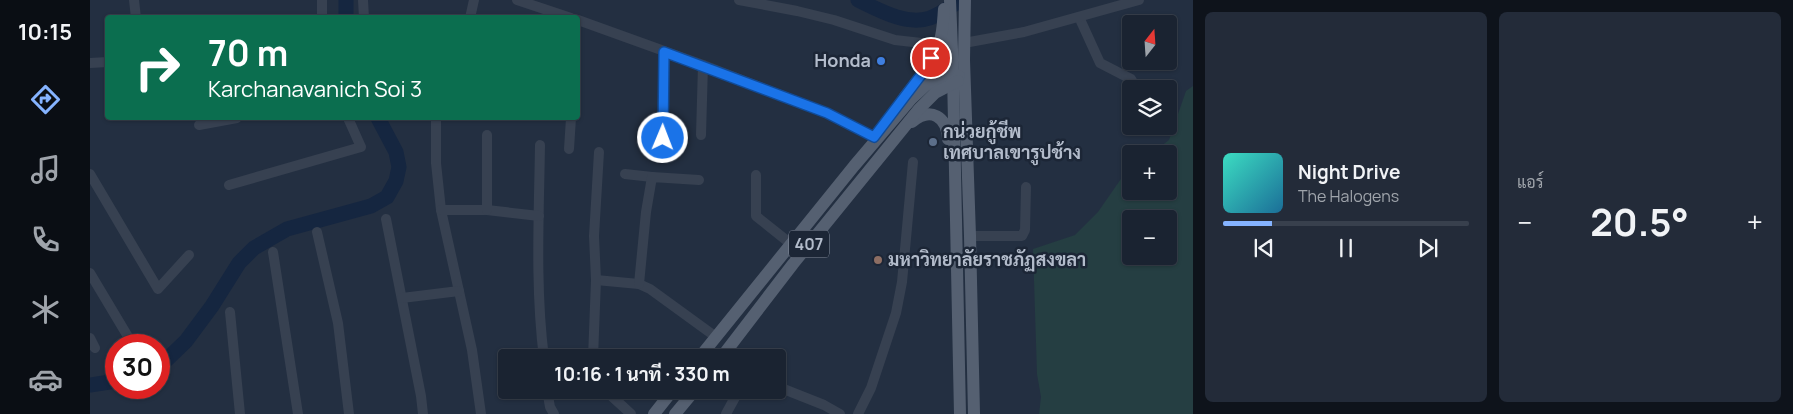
<!DOCTYPE html>
<html lang="th">
<meta charset="utf-8">
<style>
:root{--surface:#1a2331;--page:#232b39;--text:#f1f3f6;--muted:#9fa4ab;--line:#38404d;--accent:#85b3ff}
body{margin:0;font-family:Manrope,Sarabun,sans-serif;background:var(--page);color:var(--text);height:100vh;display:flex;flex-direction:column;font-size:19px;white-space:nowrap}
*{box-sizing:border-box;margin:0}
p{font-size:16px;color:var(--muted)}
.icon{flex:none;width:28px;height:28px;fill:none;stroke:currentColor;stroke-width:2;stroke-linecap:round;stroke-linejoin:round}
.map{position:relative;flex:1;overflow:hidden}
.drawer{display:flex;flex-direction:column;gap:12px;padding:12px;background:#0e131b;width:600px}
.drawer>*{flex:none}
.guide{position:absolute;left:15px;top:15px;width:475px;height:105px;border-radius:5px;box-shadow:0 1px 4px #0004,0 0 0 1px var(--line);background:#0b6e4f;color:#fff;overflow:hidden}
.needle{width:32px;rotate:17deg}
.tools{position:absolute;left:1032px;top:15px;display:grid;gap:10px}
.tools a{display:grid;place-items:center;width:55px;height:55px;border-radius:5px;background:var(--surface);box-shadow:0 1px 4px #0004,0 0 0 1px var(--line);font-size:25px}
.speed{position:absolute;left:15px;top:334px;display:flex;gap:10px;font-size:25px;font-weight:700;text-align:center}
.speed>*{display:grid;place-content:center;width:65px;height:65px;border-radius:50%;background:var(--surface);box-shadow:0 1px 4px #0004,0 0 0 1px var(--line);line-height:1}
.speed .limit{border:8px solid #d22;background:#fff;color:#111}
.pin{position:absolute;display:grid;place-items:center;width:42px;height:42px;color:#fff;margin:-21px;border:2px solid #fff;border-radius:50%;box-shadow:0 1px 5px #0007}
.me{position:absolute;width:55px;margin:-28px;rotate:1deg;stroke-linejoin:round;filter:drop-shadow(0 0 4px #0008)}
.turn{display:flex;align-items:center;gap:18px;height:105px;padding:0 20px;font-size:22px}
.turn .icon{width:65px;height:65px;stroke-width:2.5}
.turn b{display:block;font-size:35px;line-height:42px}
.big{font-size:38px;font-weight:700;line-height:1.1}
.drawer .tile{flex:1;display:flex;flex-direction:column;justify-content:center;gap:8px;min-width:0;padding:0 18px;border-radius:8px;background:var(--page)}
.song{display:flex;align-items:center;gap:15px}
.cover{width:60px;height:60px;border-radius:8px;background:linear-gradient(135deg,hsl(170 70% 55%),hsl(200 70% 35%))}
.played{height:5px;border-radius:2px;background:linear-gradient(90deg,var(--accent) 20%,var(--line) 20%)}
.keys{display:flex;justify-content:space-around;direction:ltr}
.heat{display:flex;justify-content:space-between;align-items:center;font-size:28px;direction:ltr}
.drawer .tiles{flex:1;display:grid;gap:12px;grid-template-columns:repeat(2,1fr)}
.trip{position:absolute;left:408px;top:349px;width:288px;height:50px;border-radius:5px;background:var(--surface);box-shadow:0 1px 4px #0004,0 0 0 1px var(--line);font-weight:700;line-height:50px;text-align:center}
main{display:flex;flex:1;min-height:0}
.dock{display:flex;flex-direction:column;width:90px;justify-content:space-around;align-items:center;background:#0a0e14;color:var(--muted)}
.dock .icon{width:35px;height:35px}
.dock .selected{color:var(--accent)}
.dock b{font-size:22px;color:var(--text)}
.map>svg:first-child{display:block}
.green{fill:#253e42;fill-rule:evenodd}
.lines{fill:none;stroke-linecap:round;stroke-linejoin:round}
.river{stroke:#152640;stroke-width:15}
.minor{stroke:#374151;stroke-width:10}
.major{stroke:#556071;stroke-width:12}
.route-casing{stroke:#114b97;stroke-width:12}
.route{stroke:#1a73e8;stroke-width:9}
.shop-dot{fill:#3f7fe0;stroke:#1c2636;stroke-width:2}
.service-dot{fill:#5c6f8a;stroke:#1c2636;stroke-width:2}
.education-dot{fill:#8d6e63;stroke:#1c2636;stroke-width:2}
.labels{text-anchor:middle;stroke-width:5;stroke-linejoin:round;paint-order:stroke}
.shield{fill:#1c2636;stroke:#868f9e;stroke-width:1}
.shield-label{font-size:16px;font-weight:bold;fill:#b3bccb}
.poi-label{font-size:18px;font-weight:bold;fill:#b3bccb;stroke:#1c2636;text-anchor:start}
</style>
<main>
<nav class="dock">
<b>10:15</b>
<svg class="icon selected" aria-label="directions" viewBox="0 0 24 24"><path d="M12 3l9 9-9 9-9-9zM9 14v-3h6M13 9l2 2-2 2"/></svg>
<svg class="icon" aria-label="music" viewBox="0 0 24 24"><path d="M9 18V5l10-2v13"/><circle cx="6" cy="18" r="3"/><circle cx="16" cy="16" r="3"/></svg>
<svg class="icon" aria-label="phone" viewBox="0 0 24 24"><path d="M5 4h4l2 5-3 2q2 4 5 5l2-3 5 2v4C11 20 4 13 5 4z"/></svg>
<svg class="icon" aria-label="climate" viewBox="0 0 24 24"><path d="M12 3v18M4 7l16 10M4 17L20 7"/></svg>
<svg class="icon" aria-label="car" viewBox="0 0 24 24"><path d="M5 17H2v-5l4-1 3-4h7l3 4 3 1v5h-3M9 17h6M6 11h13"/><circle cx="7" cy="17" r="2"/><circle cx="17" cy="17" r="2"/></svg>
</nav>
<div class="map">
<svg width="1103" height="414" viewBox="0 0 1103 414">
<rect width="100%" height="100%" fill="#232f41"/>
<!-- green -->
<path class="green" d="M1103,86V414H949L951,397L947,374L943,249L985,235L1008,212L1033,176L1041,169V191H1079V154H1061L1079,140L1096,91ZM1041,219H1079V256H1041Z"/>
<g class="lines">
<!-- river -->
<g class="river">
<path d="M768,0C789,10 816,26 840,18C851,14 861,6 871,0"/>
<path d="M256,18V0"/>
<path d="M69,367L96,341L122,306L149,263L164,248L197,229L281,206L297,197L306,181L309,167L306,152L288,118"/>
<path d="M0,385L26,381"/>
</g>
<!-- minor -->
<g class="minor">
<path d="M44,0L46,18"/>
<path d="M232,0V18"/>
<path d="M273,0L274,18"/>
<path d="M427,0L481,18"/>
<path d="M649,0L707,11L744,20L805,40L849,45"/>
<path d="M989,17L1010,63L1041,79L1047,89"/>
<path d="M380,18L384,0"/>
<path d="M488,20L613,65L737,113L784,137"/>
<path d="M874,43L934,32L1049,0"/>
<path d="M0,63L18,62"/>
<path d="M1041,116V113"/>
<path d="M346,118V163L351,210L382,350L391,414"/>
<path d="M109,125L147,118"/>
<path d="M611,135L613,65"/>
<path d="M573,138L574,52"/>
<path d="M450,145C449,215 445,287 454,358"/>
<path d="M479,149L481,118"/>
<path d="M0,174L68,289L99,255"/>
<path d="M535,174L562,177"/>
<path d="M666,175V216L701,244"/>
<path d="M139,185L271,147L258,118"/>
<path d="M351,210H397L449,216"/>
<path d="M397,210V135"/>
<path d="M296,219L331,396L333,414"/>
<path d="M227,232L248,323L259,414"/>
<path d="M880,236H932L935,230L936,187"/>
<path d="M183,252L208,414"/>
<path d="M0,273L43,345"/>
<path d="M506,280L549,284L560,289L626,337"/>
<path d="M549,284L556,212L562,177L609,180"/>
<path d="M312,298L369,291"/>
<path d="M140,312L150,414"/>
<path d="M0,338L5,348"/>
<path d="M503,358L506,280L504,236L509,152"/>
<path d="M686,386L734,405L750,414"/>
<path d="M457,390L460,407L464,414"/>
<path d="M515,390L541,414"/>
<path d="M636,414L649,390"/>
<path d="M768,414L781,388L806,313L812,282L823,162"/>
</g>
<!-- major -->
<g class="major">
<path d="M860,0L863,74L870,414"/>
<path d="M875,0L874,60L880,236L884,414"/>
<path d="M814,98C827,81 842,64 849,44C853,33 853,21 854,9"/>
<path d="M822,122C841,106 857,117 858,139"/>
<path d="M609,358L764,166L821,99L835,86L846,80L863,74L869,76"/>
<path d="M631,358L703,264L829,109L845,93L868,81"/>
<path d="M564,414L583,390"/>
<path d="M585,414L605,390"/>
</g>
</g>
<g class="lines">
<!-- route casing -->
<g class="route-casing">
<path id="route" d="M573,138L574,52L737,113L784,137L834,71L841,58"/>
</g>
<!-- route -->
<use href="#route" class="route"/>
</g>
<!-- markers -->
<circle class="shop-dot" cx="791" cy="61" r="5"/>
<circle class="service-dot" cx="843" cy="142" r="5"/>
<circle class="education-dot" cx="788" cy="260" r="5"/>
<g class="labels">
<!-- shield labels -->
<rect class="shield" x="699" y="230.5" width="40" height="27" rx="4"/>
<g class="shield-label">
<text x="719" y="250">407</text>
</g>
<!-- poi labels -->
<g class="poi-label">
<text x="781" y="67" text-anchor="end">Honda</text>
<text x="853" y="138">กน่วยกู้ชีพ<tspan x="853" dy="21">เทศบาลเขารูปช้าง</tspan></text>
<text x="798" y="266">มหาวิทยาลัยราชภัฏสงขลา</text>
</g>
</g>
</svg>
<div class="tools">
<a><svg class="needle" viewBox="-14 -14 28 28"><path d="M0-13l5 13h-10z" fill="#e53935"/><path d="M0 13l5-13h-10z" fill="#9fa4ab"/></svg></a>
<a><svg class="icon" aria-label="layers" viewBox="0 0 24 24"><path d="M12 4l9 5-9 5-9-5zM3 14l9 5 9-5"/></svg></a>
<a>+</a>
<a>−</a>
</div>
<div class="speed"><div class="limit">30</div></div>
<div class="pin" style="left:841px;top:58px;background:#d93025"><svg class="icon" aria-label="arrive" viewBox="0 0 24 24"><path d="M6 21V4h12l-3 4 3 4H6"/></svg></div>
<svg class="me" style="left:573px;top:138px" viewBox="-20 -20 40 40"><circle r="17" fill="#1a73e8" stroke="#fff" stroke-width="3"/><path d="M0-11L8 9 0 5-8 9z" fill="#fff"/></svg>
<div class="trip">10:16 · 1 นาที · 330 m</div>
<div class="guide">
<div class="turn"><svg class="icon" aria-label="right" viewBox="0 0 24 24"><path d="M7 20v-9h11M14 6l5 5-5 5"/></svg><div><b>70 m</b>Karchanavanich Soi 3</div></div>
</div>
</div>
<section class="drawer">
<div class="tiles">
<div class="tile">
<div class="song"><i class="cover"></i><div><b>Night Drive</b><p>The Halogens</p></div></div>
<div class="played"></div>
<div class="keys"><svg class="icon" aria-label="previous" viewBox="0 0 24 24"><path d="M18 5L8 12l10 7zM5 5v14"/></svg><svg class="icon" aria-label="pause" viewBox="0 0 24 24"><path d="M8 5v14M16 5v14"/></svg><svg class="icon" aria-label="next" viewBox="0 0 24 24"><path d="M6 5l10 7-10 7zM19 5v14"/></svg></div>
</div>
<div class="tile"><p>แอร์</p>
<div class="heat"><a>−</a><b class="big">20.5°</b><a>+</a></div>
</div>
</div>
</section>
</main>
